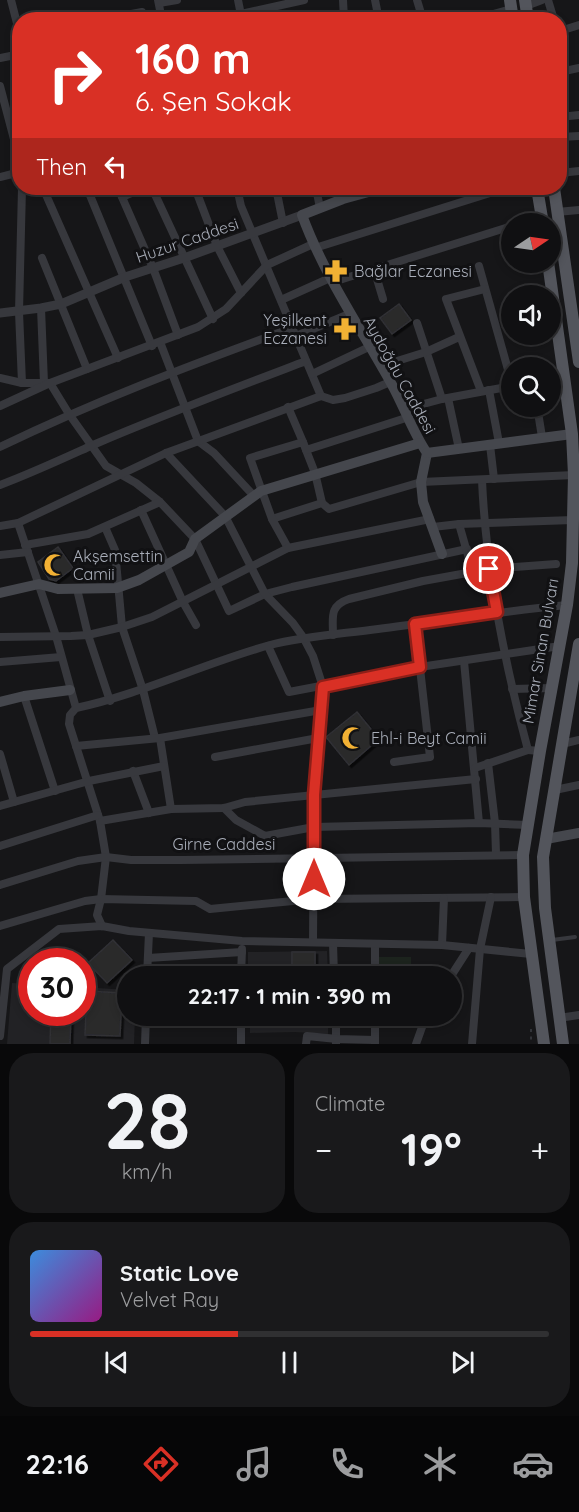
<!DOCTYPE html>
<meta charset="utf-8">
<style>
:root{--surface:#101012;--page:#19191b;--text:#f1f3f6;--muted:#9c9d9f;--line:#303032;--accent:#d93025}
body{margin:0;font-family:Quicksand,sans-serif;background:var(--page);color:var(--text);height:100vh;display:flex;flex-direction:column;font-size:22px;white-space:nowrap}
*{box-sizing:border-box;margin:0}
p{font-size:20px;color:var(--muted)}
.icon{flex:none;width:33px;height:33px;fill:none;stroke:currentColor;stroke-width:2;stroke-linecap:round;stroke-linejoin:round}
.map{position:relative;height:1044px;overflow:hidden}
.drawer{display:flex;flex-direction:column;gap:9px;padding:9px;background:#09090a;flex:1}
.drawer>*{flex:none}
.guide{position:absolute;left:12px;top:12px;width:555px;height:183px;border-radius:24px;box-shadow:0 3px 9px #0003,0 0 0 2px var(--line);background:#d93025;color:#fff;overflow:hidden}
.needle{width:39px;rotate:77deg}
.fabs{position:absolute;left:501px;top:213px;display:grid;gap:12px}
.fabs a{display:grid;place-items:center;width:60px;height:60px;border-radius:50%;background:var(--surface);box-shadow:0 3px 9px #0003,0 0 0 2px var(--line);font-size:30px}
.speed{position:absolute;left:18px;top:948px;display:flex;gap:12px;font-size:30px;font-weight:700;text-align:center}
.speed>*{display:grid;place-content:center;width:78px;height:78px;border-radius:50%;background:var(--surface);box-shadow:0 3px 9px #0003,0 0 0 2px var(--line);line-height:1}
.speed .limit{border:9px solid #d22;background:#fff;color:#111}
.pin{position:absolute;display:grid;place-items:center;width:51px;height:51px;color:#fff;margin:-26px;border:3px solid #fff;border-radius:50%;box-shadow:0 2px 6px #0007}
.me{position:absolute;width:66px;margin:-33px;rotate:0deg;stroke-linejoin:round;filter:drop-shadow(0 0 4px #0008)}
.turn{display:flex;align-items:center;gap:21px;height:126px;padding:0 24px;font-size:27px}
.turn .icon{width:78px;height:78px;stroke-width:2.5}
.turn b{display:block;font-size:42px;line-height:51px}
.then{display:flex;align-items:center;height:57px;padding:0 24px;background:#0003;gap:12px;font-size:22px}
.big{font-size:45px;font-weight:700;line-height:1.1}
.drawer .widget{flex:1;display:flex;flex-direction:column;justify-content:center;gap:9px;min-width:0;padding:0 21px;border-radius:24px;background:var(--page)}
.drawer .dial{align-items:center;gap:0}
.dial b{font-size:78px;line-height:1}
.song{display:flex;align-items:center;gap:18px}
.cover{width:72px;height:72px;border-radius:9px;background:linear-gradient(135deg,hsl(210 70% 55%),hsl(310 70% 35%))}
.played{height:6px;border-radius:3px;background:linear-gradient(90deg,var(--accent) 40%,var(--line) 40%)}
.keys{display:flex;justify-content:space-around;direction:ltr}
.heat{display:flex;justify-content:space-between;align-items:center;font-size:33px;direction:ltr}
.drawer .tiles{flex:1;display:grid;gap:9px;grid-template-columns:1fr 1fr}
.widget:last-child{grid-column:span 2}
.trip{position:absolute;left:117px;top:966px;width:345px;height:60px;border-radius:30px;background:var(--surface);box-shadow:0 3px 9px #0003,0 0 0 2px var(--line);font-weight:700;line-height:60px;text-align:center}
.menu{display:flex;height:96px;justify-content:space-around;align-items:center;background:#060607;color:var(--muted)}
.menu .icon{width:42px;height:42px}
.menu .current{color:var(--accent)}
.menu b{font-size:27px;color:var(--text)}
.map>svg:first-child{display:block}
.built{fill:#222225}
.green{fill:#1c231d}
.building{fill:#29292c;stroke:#303034;stroke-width:1.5;filter:url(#shadow)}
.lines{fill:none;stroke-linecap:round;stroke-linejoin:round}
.path{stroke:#3d3f44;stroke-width:1.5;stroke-dasharray:3 4.5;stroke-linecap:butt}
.service{stroke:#37383d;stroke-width:4}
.minor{stroke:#37383d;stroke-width:8}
.tertiary{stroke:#37383d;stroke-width:9}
.secondary{stroke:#45474d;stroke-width:10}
.primary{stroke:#53555c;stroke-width:12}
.route-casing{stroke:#8d1f18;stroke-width:15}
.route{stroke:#d93025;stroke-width:10}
.labels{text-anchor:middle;stroke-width:6;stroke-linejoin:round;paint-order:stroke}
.street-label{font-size:16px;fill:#a8adb8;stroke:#111113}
.poi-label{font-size:16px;fill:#a8adb8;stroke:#111113;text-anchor:start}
</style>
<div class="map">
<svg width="579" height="1044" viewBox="0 0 579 1044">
<defs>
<filter id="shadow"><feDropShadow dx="2.5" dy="2.5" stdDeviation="0" flood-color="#0009"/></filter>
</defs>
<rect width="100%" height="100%" fill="#161618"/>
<!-- built -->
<g class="built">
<path d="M327,951L328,976H248V952Z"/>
<path d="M12,983L31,984L32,1012H82L83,987L127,990L128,1016H135L134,1044H7Z"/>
<path d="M250,1016H328V1034L295,1032L250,1033Z"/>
</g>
<!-- green -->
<rect class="green" x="378" y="957" width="33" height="19"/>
<!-- building -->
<g class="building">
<path d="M399,304L411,320L392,334L380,318Z"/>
<path d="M58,547L73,568L56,581L49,579L38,562Z"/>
<path d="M357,712L379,739L349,765L326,737Z"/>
<path d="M113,940L132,960L107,983L88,963Z"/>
<rect x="292" y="952" width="23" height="24"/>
<path d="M87,991L122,993L120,1036L85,1035Z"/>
<path d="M51,1012L71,1013L70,1044H50Z"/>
</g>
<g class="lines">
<!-- path -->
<path class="path" d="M531,1029V1044"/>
<!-- service -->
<path class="service" d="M552,940L575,937"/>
<!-- minor -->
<g class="minor">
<path d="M11,0L20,35"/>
<path d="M158,0L162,20"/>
<path d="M238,0L242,20"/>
<path d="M343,0L344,19"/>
<path d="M375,0L379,20"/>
<path d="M417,0L423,20"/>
<path d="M548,0L554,20"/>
<path d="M159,3L177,0"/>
<path d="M526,6L542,0"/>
<path d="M241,14L304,0"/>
<path d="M100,20L142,12L144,20"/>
<path d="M325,20L344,16"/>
<path d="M472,20L511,9"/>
<path d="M560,31L579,25"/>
<path d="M560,39L561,43"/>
<path d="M0,58L20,54"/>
<path d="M560,72L579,68"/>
<path d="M0,86L20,162"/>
<path d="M560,117L579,115"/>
<path d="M560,137L579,136"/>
<path d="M560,173L579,171"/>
<path d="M0,177L20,172"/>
<path d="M22,188L19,312L22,383"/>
<path d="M43,188L118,358"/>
<path d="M87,188L152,346"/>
<path d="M118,188L153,268L178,335"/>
<path d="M152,188L213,319"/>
<path d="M195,188L217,246L241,293"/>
<path d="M237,188L241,206L321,396"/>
<path d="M276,188L283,223"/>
<path d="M316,188L320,208"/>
<path d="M340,188L343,199"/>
<path d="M122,197L143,188"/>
<path d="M557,212L579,210"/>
<path d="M521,224L542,217"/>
<path d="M315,248L506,188"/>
<path d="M42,258L87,369"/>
<path d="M479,266L512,384"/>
<path d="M374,269L383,299"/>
<path d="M333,282L512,226"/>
<path d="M281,300L330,278"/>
<path d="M41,308L44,383"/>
<path d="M417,323L442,399"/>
<path d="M296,336L349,314"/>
<path d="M160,342L198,441L214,453L254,496"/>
<path d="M381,366L426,352L459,337"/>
<path d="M312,374L369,347"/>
<path d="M0,378L22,383H50L69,414L106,466L136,483L160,502L195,539L229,611L265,594L292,587L467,549"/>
<path d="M550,380L565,377"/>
<path d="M489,390L499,443"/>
<path d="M481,391L446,299L485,289"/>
<path d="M448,398L459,449"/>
<path d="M0,406L50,383L198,327L226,309L267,265L313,244"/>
<path d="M537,406L542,437"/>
<path d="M288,407L303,442"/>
<path d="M405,409L442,399L512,386"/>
<path d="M490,445L494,479"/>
<path d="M0,447C95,401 193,364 292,328"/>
<path d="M306,450L315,473L322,503"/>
<path d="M166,453L225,516L265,594L293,623L303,637L313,656L323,687L314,795L313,942"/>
<path d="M482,480C486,572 504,661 528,750L540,751"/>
<path d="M0,485C32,473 62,459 93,445C163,415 235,388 306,361"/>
<path d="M141,510L183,602L196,625"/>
<path d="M272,519L322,503L329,509L421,482L574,475"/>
<path d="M18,523L56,636L76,708L70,715L69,724L100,821L106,857L101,899L97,915L102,926"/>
<path d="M459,524L473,573"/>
<path d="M0,526L18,523L166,453L321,396L333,400L345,398L376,388L390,382"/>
<path d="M105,527L115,550L122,627L143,690L155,738"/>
<path d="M433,527L459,524L573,520"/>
<path d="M25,545L88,534L160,502"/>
<path d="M288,548L272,519L250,458L303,442L306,450L409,417"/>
<path d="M0,555L28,552"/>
<path d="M77,589L88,635L110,701"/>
<path d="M333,635C333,617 329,606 349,599L423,581L489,569L556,564"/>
<path d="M0,637L71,636L88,635L122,627L152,617L288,548L430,519"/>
<path d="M268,646L289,692L420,667L560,646"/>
<path d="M464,661L479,823"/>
<path d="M0,662L61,657"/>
<path d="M512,689L552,688"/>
<path d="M24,696L55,791"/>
<path d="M76,708C142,694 204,663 270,645C305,636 341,634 378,629C441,621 504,611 567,605"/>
<path d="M160,738L171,809"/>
<path d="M562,744L579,740"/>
<path d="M76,746L160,738L321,710"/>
<path d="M0,754L14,802"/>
<path d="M215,757L318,738"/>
<path d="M394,762L430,757L415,624"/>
<path d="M488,763L495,823L496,854"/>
<path d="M475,768L528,750"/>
<path d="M133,771L149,813"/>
<path d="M555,790L579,785"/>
<path d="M0,806L89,781L164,766"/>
<path d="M224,808L236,820L265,836L314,827L479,823L528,825"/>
<path d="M100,821L171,809L224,808L245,802L476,779"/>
<path d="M0,846L98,815"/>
<path d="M0,885L78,861L106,857L131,860H182L523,855"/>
<path d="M0,926L85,901L101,899L196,901L210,909L314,899L524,897"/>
<path d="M333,943L334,976"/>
<path d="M375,944V976"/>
<path d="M442,945L444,898"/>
<path d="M148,958L242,952"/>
<path d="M147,976L149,933"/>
<path d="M241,976L242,949"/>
<path d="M451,976L469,948"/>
<path d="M336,1016V1044"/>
<path d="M559,1018L579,1015"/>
<path d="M0,1036L7,969L59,929L102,926L129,931L242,941L442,945L531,954"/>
<path d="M145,1044L146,1016"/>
<path d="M241,1044V1016"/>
<path d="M306,1044L307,1036L337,1039L375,1040"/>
<path d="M375,1044V1016"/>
<path d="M416,1044L426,1016"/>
<path d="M472,1044L480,949L491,897"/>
</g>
<!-- tertiary -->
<path class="tertiary" d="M0,313L41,308L61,304L125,277L184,258L302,215"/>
<!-- secondary -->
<g class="secondary">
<path d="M383,188L343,199L302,215C324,275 360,327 391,383C404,406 412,431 427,453L421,482L423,502L442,554"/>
<path d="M427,453L572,434"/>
<path d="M0,593L39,584L58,589L117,588L139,580L189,552L195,539L261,491L420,443"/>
<path d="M0,702L24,696L70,690"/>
<path d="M546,839L579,833"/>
</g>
<!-- primary -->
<g class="primary">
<path d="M510,0L513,20"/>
<path d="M525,0L528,20"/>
<path d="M537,188L543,224"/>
<path d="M554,188L579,362"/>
<path d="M544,1044L524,897L523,855L540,751L567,605L572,563L574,475L572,434L548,262"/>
<path d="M563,1044L545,908L543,857L579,644"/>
</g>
</g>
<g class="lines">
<!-- route casing -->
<g class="route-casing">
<path id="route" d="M314,879V795L323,687L420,667L415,624L497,612L489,569"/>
</g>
<!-- route -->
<use href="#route" class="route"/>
</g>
<!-- icons -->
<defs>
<g id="pharmacy-bare" transform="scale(1.8)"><path d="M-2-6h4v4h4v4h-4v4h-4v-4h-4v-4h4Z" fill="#f2b134" stroke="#111113" stroke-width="2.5" paint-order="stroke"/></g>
<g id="mosque-bare" transform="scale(1.8)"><path d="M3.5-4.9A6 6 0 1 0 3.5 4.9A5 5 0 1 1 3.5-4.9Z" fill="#f2b134" stroke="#111113" stroke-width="2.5" paint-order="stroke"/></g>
</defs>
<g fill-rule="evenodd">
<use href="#pharmacy-bare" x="336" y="271"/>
<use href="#pharmacy-bare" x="345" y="329"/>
<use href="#mosque-bare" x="55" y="565"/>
<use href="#mosque-bare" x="353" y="738"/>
</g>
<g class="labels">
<!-- street labels -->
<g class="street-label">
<text transform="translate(187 240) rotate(-19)" y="6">Huzur Caddesi</text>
<text transform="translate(400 375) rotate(61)" y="6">Aydoğdu Caddesi</text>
<text transform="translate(540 651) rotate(-80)" y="6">Mimar Sinan Bulvarı</text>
<text x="224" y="850">Girne Caddesi</text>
</g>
<!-- poi labels -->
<g class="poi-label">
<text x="354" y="277">Bağlar Eczanesi</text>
<text x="327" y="326" text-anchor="end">Yeşilkent<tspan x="327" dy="18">Eczanesi</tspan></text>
<text x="73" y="562">Akşemsettin<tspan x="73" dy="18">Camii</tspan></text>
<text x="371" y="744">Ehl-i Beyt Camii</text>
</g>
</g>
</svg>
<div class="fabs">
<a><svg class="needle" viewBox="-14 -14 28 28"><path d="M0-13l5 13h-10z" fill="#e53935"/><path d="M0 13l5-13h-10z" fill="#9c9d9f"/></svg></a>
<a><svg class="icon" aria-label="sound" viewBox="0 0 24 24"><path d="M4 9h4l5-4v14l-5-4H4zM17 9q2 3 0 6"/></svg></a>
<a><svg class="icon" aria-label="search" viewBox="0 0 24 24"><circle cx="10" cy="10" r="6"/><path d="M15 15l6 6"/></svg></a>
</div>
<div class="speed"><div class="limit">30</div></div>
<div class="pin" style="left:489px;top:569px;background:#d93025"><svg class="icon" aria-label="arrive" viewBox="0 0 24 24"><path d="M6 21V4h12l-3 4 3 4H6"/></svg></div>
<svg class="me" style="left:314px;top:879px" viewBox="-20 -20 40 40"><circle r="19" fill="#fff"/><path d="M0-13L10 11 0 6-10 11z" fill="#d93025"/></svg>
<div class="trip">22:17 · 1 min · 390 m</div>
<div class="guide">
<div class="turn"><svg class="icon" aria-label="right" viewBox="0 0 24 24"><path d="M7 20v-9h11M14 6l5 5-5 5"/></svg><div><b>160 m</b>6. Şen Sokak</div></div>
<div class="then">Then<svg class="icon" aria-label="left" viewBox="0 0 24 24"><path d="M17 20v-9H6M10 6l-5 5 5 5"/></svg></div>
</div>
</div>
<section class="drawer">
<div class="tiles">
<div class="widget dial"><b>28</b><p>km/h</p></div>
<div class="widget"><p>Climate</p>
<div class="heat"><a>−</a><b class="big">19°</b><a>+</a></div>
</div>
<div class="widget">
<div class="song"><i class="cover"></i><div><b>Static Love</b><p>Velvet Ray</p></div></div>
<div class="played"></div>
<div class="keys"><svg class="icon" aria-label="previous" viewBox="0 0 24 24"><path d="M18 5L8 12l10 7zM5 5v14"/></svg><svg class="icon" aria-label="pause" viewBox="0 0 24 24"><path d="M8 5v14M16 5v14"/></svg><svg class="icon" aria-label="next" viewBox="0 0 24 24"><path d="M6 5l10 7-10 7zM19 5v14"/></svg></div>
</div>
</div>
</section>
<nav class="menu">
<b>22:16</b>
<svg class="icon current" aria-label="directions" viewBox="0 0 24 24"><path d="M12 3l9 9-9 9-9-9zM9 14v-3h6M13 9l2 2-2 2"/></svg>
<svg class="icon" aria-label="music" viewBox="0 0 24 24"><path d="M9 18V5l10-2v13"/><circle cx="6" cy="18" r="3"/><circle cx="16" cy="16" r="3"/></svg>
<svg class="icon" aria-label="phone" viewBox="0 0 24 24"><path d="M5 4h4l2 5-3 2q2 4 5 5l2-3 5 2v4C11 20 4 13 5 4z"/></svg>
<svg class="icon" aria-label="climate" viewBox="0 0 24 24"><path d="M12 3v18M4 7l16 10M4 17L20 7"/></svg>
<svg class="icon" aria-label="car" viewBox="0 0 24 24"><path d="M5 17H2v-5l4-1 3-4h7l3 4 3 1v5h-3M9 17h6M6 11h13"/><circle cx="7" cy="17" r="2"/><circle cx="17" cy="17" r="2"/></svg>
</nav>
